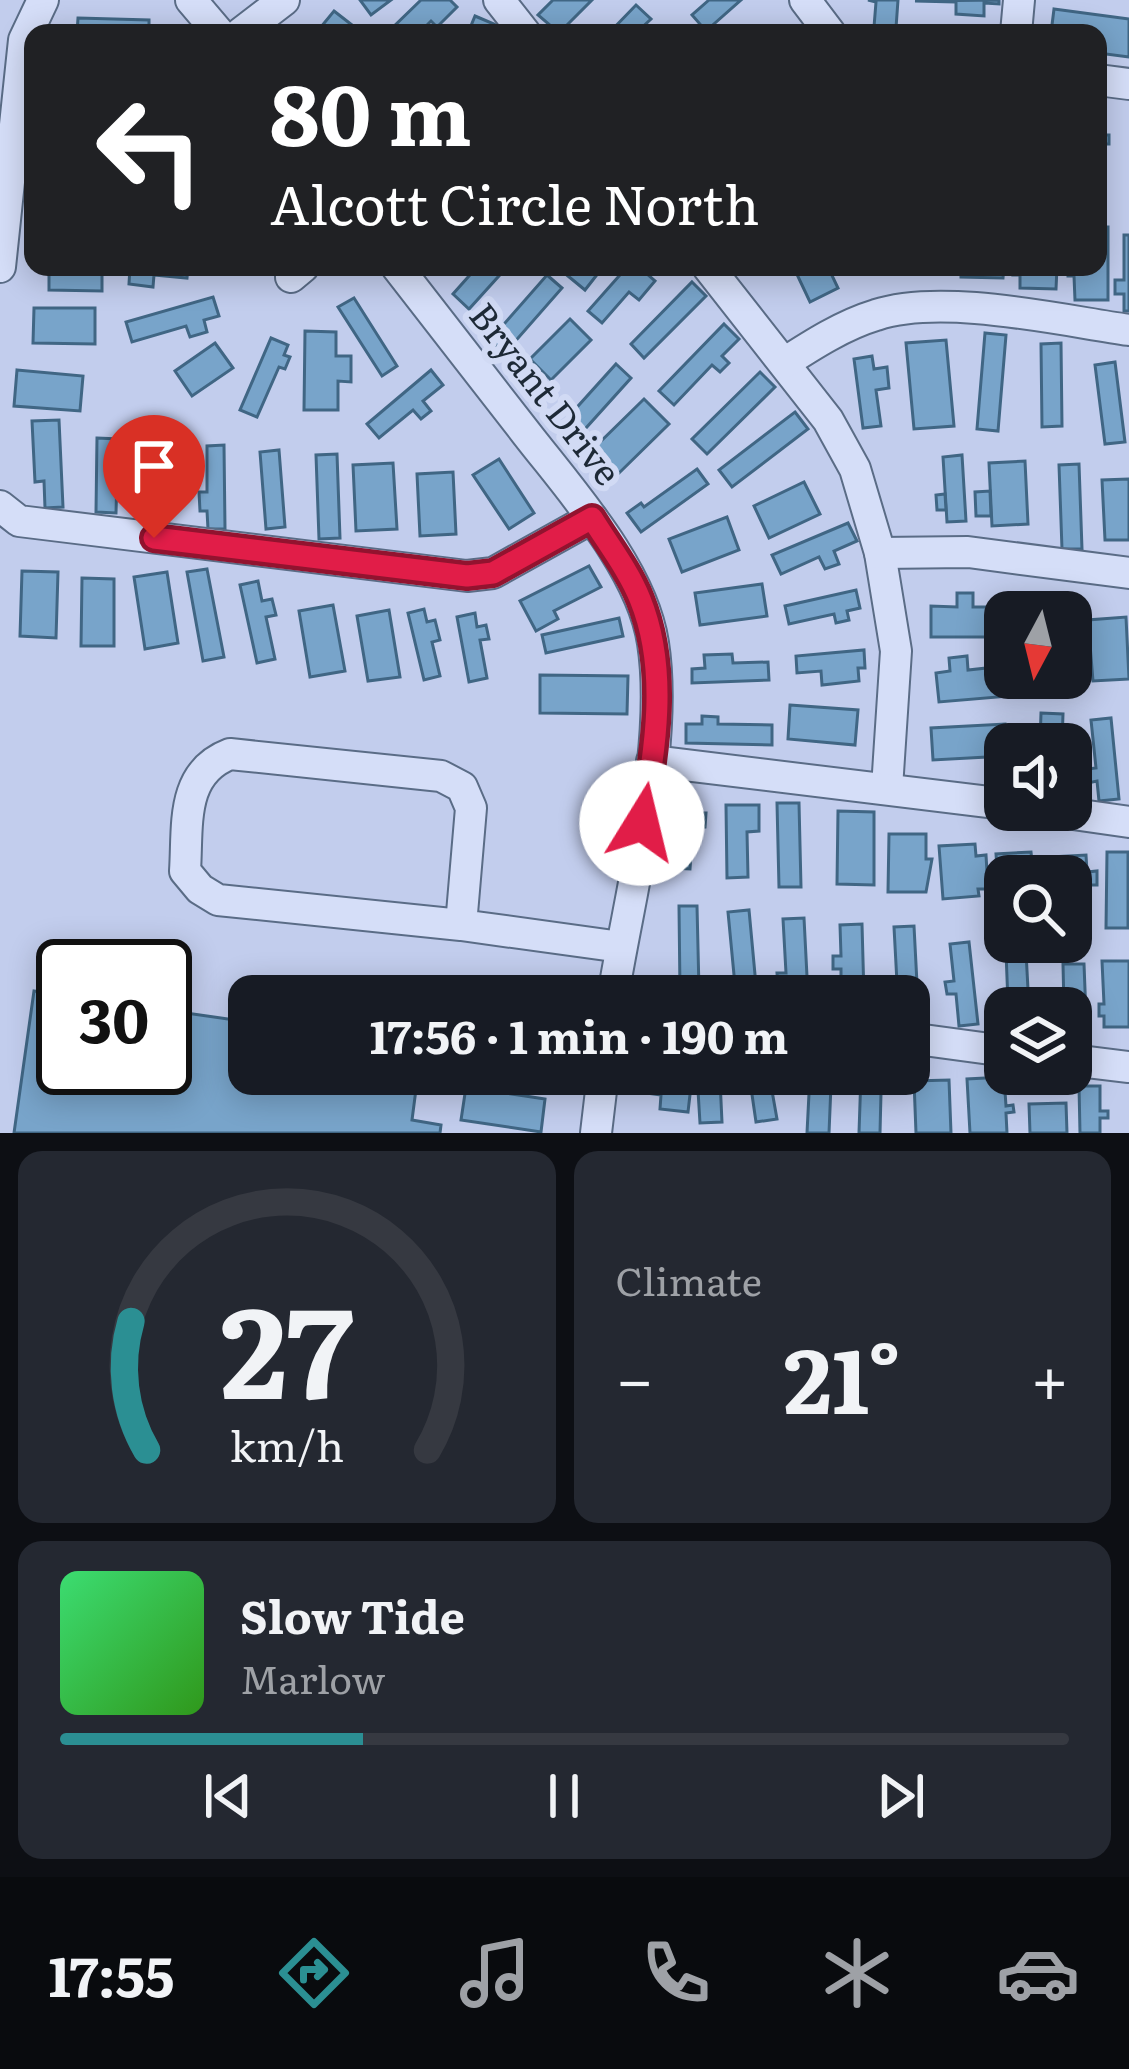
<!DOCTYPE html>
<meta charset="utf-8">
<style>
:root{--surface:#171b24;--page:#242831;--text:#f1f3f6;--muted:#9ea1a6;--line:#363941;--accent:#2b8f93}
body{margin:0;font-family:Literata,serif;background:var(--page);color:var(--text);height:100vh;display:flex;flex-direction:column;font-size:45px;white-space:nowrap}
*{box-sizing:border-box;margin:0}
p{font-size:39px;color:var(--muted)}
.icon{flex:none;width:66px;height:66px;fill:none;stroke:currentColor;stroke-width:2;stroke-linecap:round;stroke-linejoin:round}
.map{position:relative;height:1133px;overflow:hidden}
.panel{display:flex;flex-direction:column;gap:18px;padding:18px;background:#0d0f14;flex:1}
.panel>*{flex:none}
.guide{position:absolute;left:24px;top:24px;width:1083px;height:252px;border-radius:24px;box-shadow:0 6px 30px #0003;background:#202124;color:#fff;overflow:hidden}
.needle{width:78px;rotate:187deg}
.fabs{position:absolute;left:984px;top:591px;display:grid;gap:24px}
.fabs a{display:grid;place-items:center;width:108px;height:108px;border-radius:24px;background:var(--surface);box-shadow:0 6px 30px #0003;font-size:60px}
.speed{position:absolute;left:36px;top:939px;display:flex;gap:24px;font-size:60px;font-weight:700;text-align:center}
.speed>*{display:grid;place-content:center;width:156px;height:156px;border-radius:50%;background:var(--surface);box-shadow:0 6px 30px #0003;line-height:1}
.speed .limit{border:6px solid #111;border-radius:18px;background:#fff;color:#111}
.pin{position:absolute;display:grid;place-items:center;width:102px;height:102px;color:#fff;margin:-123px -51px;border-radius:50% 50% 50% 0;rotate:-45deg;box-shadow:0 0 12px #0007}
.pin .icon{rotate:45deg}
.me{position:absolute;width:132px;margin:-66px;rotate:9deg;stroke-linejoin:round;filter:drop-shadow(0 0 9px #0008)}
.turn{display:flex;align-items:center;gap:42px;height:252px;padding:0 48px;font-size:54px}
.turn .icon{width:156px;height:156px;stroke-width:2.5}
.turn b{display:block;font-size:84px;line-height:102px}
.big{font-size:90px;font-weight:700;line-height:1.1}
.panel .tile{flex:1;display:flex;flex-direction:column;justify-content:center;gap:18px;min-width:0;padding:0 42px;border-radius:24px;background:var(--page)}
.panel .dial{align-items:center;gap:0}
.dial svg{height:312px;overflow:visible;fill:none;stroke:var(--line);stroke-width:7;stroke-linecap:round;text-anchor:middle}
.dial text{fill:var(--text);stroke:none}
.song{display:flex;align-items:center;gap:36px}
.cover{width:144px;height:144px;border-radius:18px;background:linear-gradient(135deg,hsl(140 70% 55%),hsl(110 70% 35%))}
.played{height:12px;border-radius:6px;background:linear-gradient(90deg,var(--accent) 30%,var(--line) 30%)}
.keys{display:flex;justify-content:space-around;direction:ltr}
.heat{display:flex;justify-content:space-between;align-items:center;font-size:66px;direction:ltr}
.panel .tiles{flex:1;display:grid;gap:18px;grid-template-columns:1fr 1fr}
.tile:last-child{grid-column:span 2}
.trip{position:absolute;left:228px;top:975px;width:702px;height:120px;border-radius:24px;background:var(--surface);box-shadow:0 6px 30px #0003;font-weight:700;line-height:120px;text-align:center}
.menu{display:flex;height:192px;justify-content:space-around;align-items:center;background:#090b0e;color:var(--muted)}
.menu .icon{width:84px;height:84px}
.menu .selected{color:var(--accent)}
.menu b{font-size:54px;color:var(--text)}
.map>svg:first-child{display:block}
.building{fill:#78a4ca;stroke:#406684;stroke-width:3}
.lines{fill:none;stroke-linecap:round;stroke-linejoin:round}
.minor-casing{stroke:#5a6c86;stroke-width:34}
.minor{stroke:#d5def8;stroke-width:30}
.route-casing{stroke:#92132f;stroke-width:30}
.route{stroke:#e11d48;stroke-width:21}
.labels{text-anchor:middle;stroke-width:12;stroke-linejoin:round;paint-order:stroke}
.street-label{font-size:36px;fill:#1d2936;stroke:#d1daf4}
</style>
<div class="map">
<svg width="1129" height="1133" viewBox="0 0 1129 1133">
<rect width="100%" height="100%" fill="#c2cded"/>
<!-- building -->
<g class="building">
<path d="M360,0H391L371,15Z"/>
<path d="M421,0H450L457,7L437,27L431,21L419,33H387Z"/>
<path d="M553,0H592L559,33L538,15Z"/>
<path d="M709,0H741L706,31L692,15Z"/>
<path d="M898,0L896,28L874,27L876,2L868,0Z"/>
<path d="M999,0V4L984,3V16L956,14V2L915,1Z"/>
<path d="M636,5L651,19L636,33H609Z"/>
<path d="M1054,9L1129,19V57L1098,53V33H1051Z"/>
<path d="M334,11L352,25L345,33H316Z"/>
<path d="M475,16L494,24L490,33H468Z"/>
<path d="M78,18L149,20V33H77Z"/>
<path d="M1098,104H1101L1102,135H1109V144H1103L1104,181L1098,182Z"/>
<path d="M1098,227H1108V300H1075L1074,276H1068V267H1098Z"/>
<path d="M1124,235H1129V311H1124V294H1115V280H1124Z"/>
<path d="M49,267H102V291L49,290Z"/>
<path d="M130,267H188L187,278L154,275L153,287L129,284Z"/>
<path d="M477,267H507L469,309L453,294Z"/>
<path d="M557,267H603L585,290Z"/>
<path d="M627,267H651L646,273L655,281L639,300L629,292L602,323L588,311Z"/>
<path d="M783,267H828L838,288L810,302L794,268L786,272Z"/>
<path d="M961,267H1004L1003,278L961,277Z"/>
<path d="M1014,267H1057L1056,289L1020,288V275H1013Z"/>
<path d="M547,275L562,288L505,353L490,340Z"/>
<path d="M692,282L706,296L644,358L631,344Z"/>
<path d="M213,297L219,316L204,320L207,332L190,337L186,326L132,342L126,322Z"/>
<path d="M354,298L397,366L382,376L338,307Z"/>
<path d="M34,308H95V344L33,343Z"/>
<path d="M570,319L591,340L551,380L530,359Z"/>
<path d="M724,324L739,339L722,356L729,363L720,372L712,365L674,405L659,391Z"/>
<path d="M305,331L336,332V356H351V382L338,381V410H304Z"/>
<path d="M985,333L1006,335L998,431L977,429Z"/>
<path d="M271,338L288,345L284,355L290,357L285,369L279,367L257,417L240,410Z"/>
<path d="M946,340L954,426L914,429L906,343Z"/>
<path d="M215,343L233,368L192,396L175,371Z"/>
<path d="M1061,343L1062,426L1042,427L1041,344Z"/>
<path d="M872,356L874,369L887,367L889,388L876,390L881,426L863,428L854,359Z"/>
<path d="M1115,362L1125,442L1105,444L1095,365Z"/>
<path d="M616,364L631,378L576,439L561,425Z"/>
<path d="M17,370L83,376L80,411L14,406Z"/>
<path d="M431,370L443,385L423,401L431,411L421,419L413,410L379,438L367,424Z"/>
<path d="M760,372L775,387L707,454L692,439Z"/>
<path d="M644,399L669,424L617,475L592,450Z"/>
<path d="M795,412L808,429L732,487L719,470Z"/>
<path d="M59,420L63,507L45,508L44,481L35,482L32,421Z"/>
<path d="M169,432L173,509L154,510L153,486H144L143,471H152L150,433Z"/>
<path d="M97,438L118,439L116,513L96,512Z"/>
<path d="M224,445L225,529H208L207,511H200L199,492H207V446Z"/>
<path d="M279,450L285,527L266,529L260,452Z"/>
<path d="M337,454L340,538L319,539L316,455Z"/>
<path d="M962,455L966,521L947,522L943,457Z"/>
<path d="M499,459L534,513L509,529L473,475Z"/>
<path d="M1025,461L1028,524L992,526L989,463Z"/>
<path d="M393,463L397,529L356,531L353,465Z"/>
<path d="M1079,464L1082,549H1062L1059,465Z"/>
<path d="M697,469L708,484L641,532L627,513L641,503L644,507Z"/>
<path d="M453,472L456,534L420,536L417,474Z"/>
<path d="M1129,479V540H1105L1102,480Z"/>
<path d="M804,482L820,514L769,538L754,506Z"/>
<path d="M990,491L991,516H976L975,492Z"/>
<path d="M945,494L946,510H937L936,495Z"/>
<path d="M727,517L739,550L682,572L669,539Z"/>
<path d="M848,523L857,541L834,551L839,564L825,569L819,557L781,574L772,555Z"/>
<path d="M589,566L601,587L554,611L558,619L536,631L520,601Z"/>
<path d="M207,569L224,657L203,661L187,572Z"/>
<path d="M22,571L58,572L56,638L20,636Z"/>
<path d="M167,572L178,643L145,649L134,577Z"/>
<path d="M82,578L114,579V646H81Z"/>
<path d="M258,581L262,601L272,599L276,615L266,617L275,659L257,663L240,585Z"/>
<path d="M762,584L767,616L700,625L695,593Z"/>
<path d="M856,590L860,608L847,611L849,620L836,623L834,614L789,624L785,606Z"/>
<path d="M957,593H973V607H999V637H931V606L957,607Z"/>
<path d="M1036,596L1056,597L1055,612H1035Z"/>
<path d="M333,605L345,671L310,677L299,611Z"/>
<path d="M424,609L427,622L435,620L440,640L432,642L440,676L424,680L408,613Z"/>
<path d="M389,610L400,677L368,681L357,616Z"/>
<path d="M475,613L477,627L486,625L489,639L480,640L487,678L469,682L457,617Z"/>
<path d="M1126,617L1129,679L1093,681L1088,620Z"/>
<path d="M619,618L623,636L546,653L542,635Z"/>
<path d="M864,650L865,668H858L859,681L822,685L821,671L797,673L796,656Z"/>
<path d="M732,654L733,663L768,662L769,680L692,683V669L705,668L704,655Z"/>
<path d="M967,656L968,670L1005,666L1010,696L939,702L936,673L950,671L949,658Z"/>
<path d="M540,675L628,676L627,714L540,713Z"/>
<path d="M790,705L858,710L855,745L788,739Z"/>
<path d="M1041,713L1063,714L1062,744H1040Z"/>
<path d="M702,716L718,717V724L772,725V745L686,743V724H702Z"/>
<path d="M1111,718L1119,799L1099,801L1097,781L1088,783L1087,769L1096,768L1091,720Z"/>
<path d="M1005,724V756L933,760L931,728Z"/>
<path d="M676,803L694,804V813H706L705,827H693L690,869L672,868Z"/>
<path d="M777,803H799L801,887H779Z"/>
<path d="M726,805H759V831L747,832L748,877L727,878Z"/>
<path d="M838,811L874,812V885L837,884Z"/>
<path d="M889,834H926V859H932L926,892H888Z"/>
<path d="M975,844L976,856L986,855L988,889H978L979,896L943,899L939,846Z"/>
<path d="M1031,852L1032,862H1041L1042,874L1005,876V920H1001L996,854Z"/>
<path d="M1107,852H1128V928H1106Z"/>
<path d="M1086,855L1087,872L1097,871V885H1088L1089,917L1071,918V876H1052L1051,857Z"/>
<path d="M679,906H697L699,990L680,991Z"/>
<path d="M749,910L757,996H736L728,912Z"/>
<path d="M804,918L808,996H787V985L778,986L777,973H786L783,919Z"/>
<path d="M862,924L864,996H841V969H833V956H841L840,925Z"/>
<path d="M914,926L919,1022H909V996H889V983H897L894,927Z"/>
<path d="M969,942L978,1024L959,1026L956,994H947L945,982L954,981L950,944Z"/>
<path d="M1006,952H1026L1029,1008H1005L1001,1012V1003H1008Z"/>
<path d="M1102,961H1129V1027H1104V1016H1099V1004H1104Z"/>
<path d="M1063,964H1084L1087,1041L1071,1042V1008H1064Z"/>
<path d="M34,991L63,995V1068H165V1010L249,1022V1074H418L412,1120L441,1125L440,1133H14Z"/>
<path d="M468,1074H548L546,1089L467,1080Z"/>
<path d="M648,1074H683L682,1085L691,1086L688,1112L660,1109L661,1095L646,1093Z"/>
<path d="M697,1074H728V1080H720L722,1122L700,1123Z"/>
<path d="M749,1074H769L777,1119L756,1122Z"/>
<path d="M810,1074L838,1077V1085H831L829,1133H807Z"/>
<path d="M861,1074H882V1078H890L889,1093H881L880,1133H859Z"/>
<path d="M1004,1077L1006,1106L1013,1105L1014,1112L1006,1113L1007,1133H970L967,1079Z"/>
<path d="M949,1080L951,1133H916L914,1081Z"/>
<path d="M1079,1086H1100V1111H1108V1118H1100V1133H1080Z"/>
<path d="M466,1087L545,1099L541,1132L461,1120Z"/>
<path d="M1066,1103L1067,1133H1030L1029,1104Z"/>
</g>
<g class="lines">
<!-- minor casing -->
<g class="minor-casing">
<g id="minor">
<path d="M191,0L219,33"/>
<path d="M499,0L525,33"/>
<path d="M805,0L830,33"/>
<path d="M241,33L284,0"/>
<path d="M1016,33L1019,0"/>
<path d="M1098,80L1129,84"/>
<path d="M0,267L24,40L43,0"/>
<path d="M397,267C440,322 483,378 526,433C571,491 642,569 653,643C669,745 630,892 613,996"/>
<path d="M708,267L828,420L855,469L880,553L896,651L887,788"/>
<path d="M291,277L303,267"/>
<path d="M784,363C812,345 843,325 876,315C942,293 1059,320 1129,330"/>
<path d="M0,506L19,521L467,576L493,573L592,518"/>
<path d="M880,553L968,552L1129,573"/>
<path d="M652,761L1005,804"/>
<path d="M1045,810L1129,822"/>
<path d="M461,925L218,900L200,889L185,871C188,826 180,773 230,754L441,776L462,787L471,808L461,925L621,947"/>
<path d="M909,1038L1005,1051"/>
<path d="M1071,1060L1129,1067"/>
<path d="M596,1133L603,1074"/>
</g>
</g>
<!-- minor -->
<use href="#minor" class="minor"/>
</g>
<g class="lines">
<!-- route casing -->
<g class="route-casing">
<path id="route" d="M154,538L467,576L493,573L592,518C608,544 629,571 640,599C669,670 655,750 642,823"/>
</g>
<!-- route -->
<use href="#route" class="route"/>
</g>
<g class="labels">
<!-- street labels -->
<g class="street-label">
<text transform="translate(545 394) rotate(52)" y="13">Bryant Drive</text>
</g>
</g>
</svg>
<div class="fabs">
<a><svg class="needle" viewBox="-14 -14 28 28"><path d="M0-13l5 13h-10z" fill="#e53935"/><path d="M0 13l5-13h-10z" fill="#9ea1a6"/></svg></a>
<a><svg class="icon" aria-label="sound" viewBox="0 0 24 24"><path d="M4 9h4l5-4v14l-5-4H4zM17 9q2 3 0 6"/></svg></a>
<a><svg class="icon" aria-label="search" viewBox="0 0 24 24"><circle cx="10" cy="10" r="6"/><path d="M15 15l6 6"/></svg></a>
<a><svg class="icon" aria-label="layers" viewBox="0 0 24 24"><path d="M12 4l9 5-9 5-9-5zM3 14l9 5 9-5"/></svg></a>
</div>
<div class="speed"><div class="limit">30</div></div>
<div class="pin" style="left:154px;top:538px;background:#d93025"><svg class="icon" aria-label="arrive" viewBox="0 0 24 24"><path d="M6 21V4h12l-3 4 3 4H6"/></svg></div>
<svg class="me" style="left:642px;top:823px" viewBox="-20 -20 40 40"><circle r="19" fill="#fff"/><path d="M0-13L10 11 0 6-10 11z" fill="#e11d48"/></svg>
<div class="trip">17:56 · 1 min · 190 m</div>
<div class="guide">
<div class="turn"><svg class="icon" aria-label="left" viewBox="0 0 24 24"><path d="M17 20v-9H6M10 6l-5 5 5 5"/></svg><div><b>80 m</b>Alcott Circle North</div></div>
</div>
</div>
<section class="panel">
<div class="tiles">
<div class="tile dial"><svg viewBox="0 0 100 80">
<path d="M14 69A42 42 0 1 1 86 69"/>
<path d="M14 69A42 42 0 0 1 10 36" stroke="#2b8f93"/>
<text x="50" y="56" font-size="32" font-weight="700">27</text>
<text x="50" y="72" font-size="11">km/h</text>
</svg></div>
<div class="tile"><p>Climate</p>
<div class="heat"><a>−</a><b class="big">21°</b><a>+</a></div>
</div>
<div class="tile">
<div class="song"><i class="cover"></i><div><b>Slow Tide</b><p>Marlow</p></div></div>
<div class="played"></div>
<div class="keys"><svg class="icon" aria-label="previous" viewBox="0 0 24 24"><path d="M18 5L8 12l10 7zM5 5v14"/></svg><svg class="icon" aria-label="pause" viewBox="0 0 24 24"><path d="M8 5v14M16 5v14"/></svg><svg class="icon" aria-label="next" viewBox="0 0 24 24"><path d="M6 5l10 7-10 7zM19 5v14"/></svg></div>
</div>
</div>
</section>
<nav class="menu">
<b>17:55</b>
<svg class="icon selected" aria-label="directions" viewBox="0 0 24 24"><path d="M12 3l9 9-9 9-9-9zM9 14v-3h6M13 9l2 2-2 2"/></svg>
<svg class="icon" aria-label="music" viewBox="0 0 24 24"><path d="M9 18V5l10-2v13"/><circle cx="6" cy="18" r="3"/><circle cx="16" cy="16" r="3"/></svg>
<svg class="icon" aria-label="phone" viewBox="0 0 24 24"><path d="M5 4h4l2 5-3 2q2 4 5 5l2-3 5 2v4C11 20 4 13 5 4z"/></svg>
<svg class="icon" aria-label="climate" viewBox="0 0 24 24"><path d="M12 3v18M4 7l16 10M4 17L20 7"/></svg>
<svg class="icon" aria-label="car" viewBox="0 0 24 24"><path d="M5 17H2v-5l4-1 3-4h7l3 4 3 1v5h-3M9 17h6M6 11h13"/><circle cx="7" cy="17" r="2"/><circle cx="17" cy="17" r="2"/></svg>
</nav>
